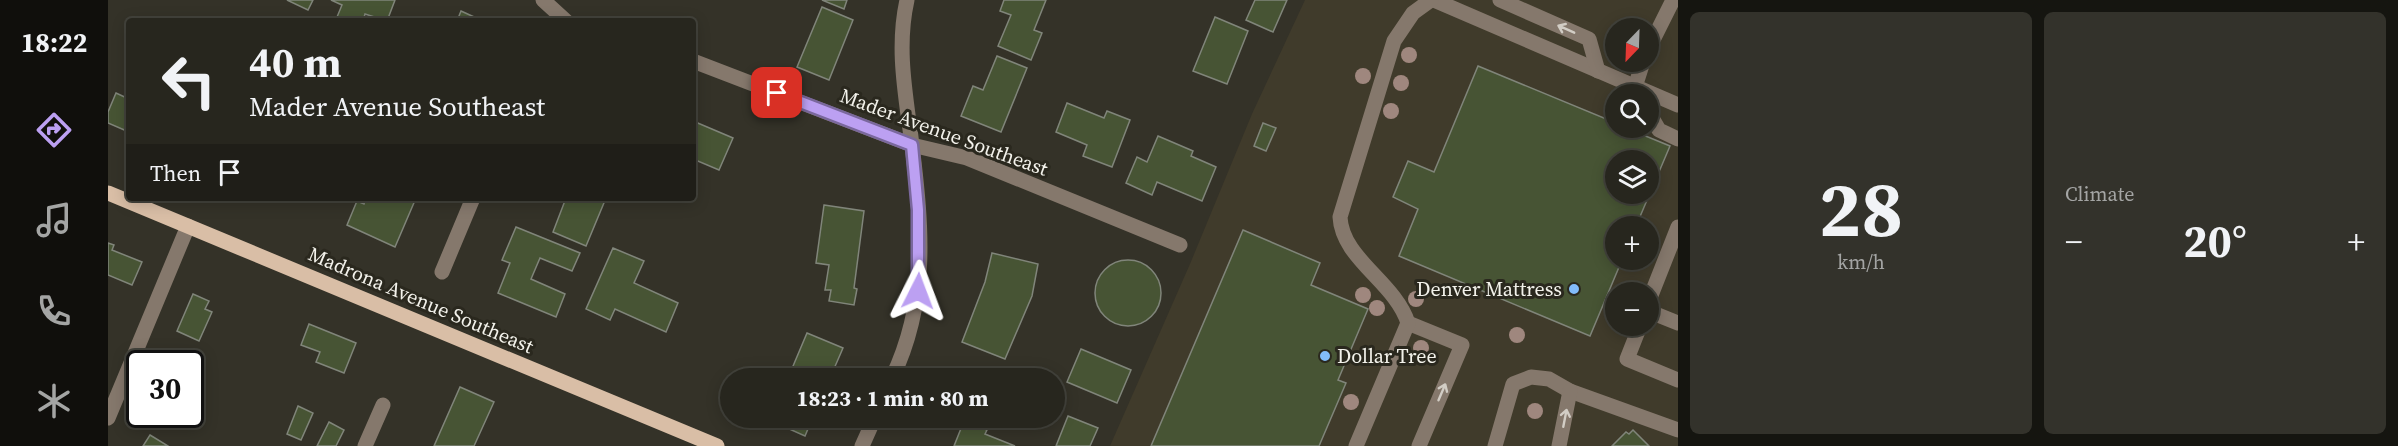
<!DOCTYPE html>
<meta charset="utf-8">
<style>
:root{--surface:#27261e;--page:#33322b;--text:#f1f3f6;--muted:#a4a5a4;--line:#43433c;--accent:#bca0f2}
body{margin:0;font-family:"Source Serif 4",serif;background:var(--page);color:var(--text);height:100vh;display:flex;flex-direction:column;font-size:22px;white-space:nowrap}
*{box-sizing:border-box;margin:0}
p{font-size:20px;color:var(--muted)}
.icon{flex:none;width:33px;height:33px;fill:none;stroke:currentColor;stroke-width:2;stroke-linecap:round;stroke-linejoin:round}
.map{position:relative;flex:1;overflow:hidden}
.side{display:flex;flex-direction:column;gap:12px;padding:12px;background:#151510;width:720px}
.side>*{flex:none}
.top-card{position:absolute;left:18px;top:18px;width:570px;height:183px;border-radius:6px;box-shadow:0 3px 15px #0003,0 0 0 2px var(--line);background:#27261e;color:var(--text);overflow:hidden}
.needle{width:39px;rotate:203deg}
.buttons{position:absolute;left:1497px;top:18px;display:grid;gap:12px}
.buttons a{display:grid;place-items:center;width:54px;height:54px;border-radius:50%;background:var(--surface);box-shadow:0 3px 15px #0003,0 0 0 2px var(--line);font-size:30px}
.speed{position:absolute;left:18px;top:350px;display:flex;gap:12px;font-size:30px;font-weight:700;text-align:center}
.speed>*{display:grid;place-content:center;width:78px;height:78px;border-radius:50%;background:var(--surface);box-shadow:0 3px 15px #0003,0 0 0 2px var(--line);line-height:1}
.speed .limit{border:3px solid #111;border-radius:9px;background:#fff;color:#111}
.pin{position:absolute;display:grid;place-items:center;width:51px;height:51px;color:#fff;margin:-26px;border-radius:12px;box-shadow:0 3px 9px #0006}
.me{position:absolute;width:66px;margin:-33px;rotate:3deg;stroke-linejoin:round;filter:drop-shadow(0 0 4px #0008)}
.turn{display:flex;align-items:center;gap:21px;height:126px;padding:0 24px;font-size:27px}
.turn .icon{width:78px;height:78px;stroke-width:2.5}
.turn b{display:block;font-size:42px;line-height:51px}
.then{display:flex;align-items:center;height:57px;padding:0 24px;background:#0003;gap:12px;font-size:22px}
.big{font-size:45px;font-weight:700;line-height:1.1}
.side .tile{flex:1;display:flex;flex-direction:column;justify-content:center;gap:9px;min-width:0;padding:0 21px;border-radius:9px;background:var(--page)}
.side .dial{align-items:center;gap:0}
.dial b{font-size:78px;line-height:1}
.heat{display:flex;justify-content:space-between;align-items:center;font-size:33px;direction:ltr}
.side .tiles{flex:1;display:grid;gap:12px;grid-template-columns:repeat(2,1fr)}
.trip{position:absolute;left:612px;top:368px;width:345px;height:60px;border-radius:30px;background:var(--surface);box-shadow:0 3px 15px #0003,0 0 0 2px var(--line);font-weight:700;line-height:60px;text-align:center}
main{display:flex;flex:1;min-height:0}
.tab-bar{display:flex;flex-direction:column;width:108px;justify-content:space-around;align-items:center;background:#100f0c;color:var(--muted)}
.tab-bar .icon{width:42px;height:42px}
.tab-bar .selected{color:var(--accent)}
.tab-bar b{font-size:27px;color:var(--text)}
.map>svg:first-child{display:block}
.built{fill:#403b2b;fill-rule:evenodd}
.building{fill:#475434;stroke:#80857a;stroke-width:1.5;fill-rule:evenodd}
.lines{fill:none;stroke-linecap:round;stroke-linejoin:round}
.minor{stroke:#85786c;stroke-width:15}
.major{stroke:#d9bea6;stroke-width:15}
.tree{fill:#9f877e}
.oneway{stroke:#d2cdc5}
.route-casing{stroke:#7a689d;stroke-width:15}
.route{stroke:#bca0f2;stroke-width:10}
.poi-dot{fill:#82bcfa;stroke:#2a281e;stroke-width:2}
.labels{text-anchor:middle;stroke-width:6;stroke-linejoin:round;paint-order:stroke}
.street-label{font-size:20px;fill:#f3f2eb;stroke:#2a281e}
.poi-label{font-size:20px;fill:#f3f2eb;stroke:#2a281e;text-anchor:end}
</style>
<main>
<nav class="tab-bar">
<b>18:22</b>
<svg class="icon selected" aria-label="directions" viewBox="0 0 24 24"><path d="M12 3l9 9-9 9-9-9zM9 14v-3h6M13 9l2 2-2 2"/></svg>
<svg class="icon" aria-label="music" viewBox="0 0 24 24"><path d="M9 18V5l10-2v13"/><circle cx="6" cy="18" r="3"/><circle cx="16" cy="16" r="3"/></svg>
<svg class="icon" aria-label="phone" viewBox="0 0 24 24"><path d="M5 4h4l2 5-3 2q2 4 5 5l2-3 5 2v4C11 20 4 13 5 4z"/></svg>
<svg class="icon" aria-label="climate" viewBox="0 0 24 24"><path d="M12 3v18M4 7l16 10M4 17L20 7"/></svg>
</nav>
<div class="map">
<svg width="1570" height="446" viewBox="0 0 1570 446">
<rect width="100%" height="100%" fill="#343228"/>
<!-- built -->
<path class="built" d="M1197,0H1570V446H1002L1082,264L1144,114ZM1508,28H1540V62H1508ZM1508,94H1540V128H1508ZM1508,160H1540V194H1508ZM1508,226H1540V260H1508ZM1508,292H1540V326H1508Z"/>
<!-- building -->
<g class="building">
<path d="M179,0H205L200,10Z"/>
<path d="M223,0H287L279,21L257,14L255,21H238L229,17L234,5Z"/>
<path d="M714,0H739L736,9Z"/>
<path d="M896,0H938L926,30L934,33L923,60L890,46L903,15L892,11Z"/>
<path d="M1147,0H1179L1165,32L1138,20Z"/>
<path d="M714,7L745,20L721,80L689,67Z"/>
<path d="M353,11L375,21H349Z"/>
<path d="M1107,17L1140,31L1119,84L1085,71Z"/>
<path d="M889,56L919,68L893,132L853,116L865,86L875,90Z"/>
<path d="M1370,66L1508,123V128H1518L1562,146L1528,226H1508V260H1514L1482,336L1291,256L1310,209L1285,197L1300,161L1326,172ZM1508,160H1540V194H1508Z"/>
<path d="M8,93L21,99V132L0,123V112Z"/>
<path d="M959,103L996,118L999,111L1022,120L1004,167L975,156L979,145L948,132Z"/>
<path d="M585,121L625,138L611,170L585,159Z"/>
<path d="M1155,123L1168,128L1158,151L1146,146Z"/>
<path d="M1050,136L1085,151L1083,156L1108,167L1094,201L1049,182L1044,195L1018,183L1029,157L1039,162Z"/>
<path d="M258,198H308L287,247L239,225L249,201L256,204Z"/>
<path d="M458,198H498L478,246L445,232Z"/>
<path d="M716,205L756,211L746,288L749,289L746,305L721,301L723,290H717L721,265L708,263Z"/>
<path d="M408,227L472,253L464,271L432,258L423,279L457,294L448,317L390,293L402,263L394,260Z"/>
<path d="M1135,230L1212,263L1203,285L1260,309L1230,380L1238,383L1211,446H1043Z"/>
<path d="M0,243L6,245L4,250L34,262L24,285L0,275Z"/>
<path d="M505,248L536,261L526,283L570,303L558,332L507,309L502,320L478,309Z"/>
<path d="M884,253L930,264L924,296L897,359L854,342L877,282Z"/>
<circle cx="1020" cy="293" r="33"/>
<path d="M85,294L101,301L97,309L104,312L91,341L69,331Z"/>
<path d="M201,324L248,343L236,373L208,362L212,352L193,345Z"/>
<path d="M699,333L735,348L722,378H680Z"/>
<path d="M973,349L1023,370L1009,403L959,382Z"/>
<path d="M352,387L386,402L366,446H326Z"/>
<path d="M190,406L205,413L193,440L179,434Z"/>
<path d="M960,416L990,428L982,446H948Z"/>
<path d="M663,417H705L697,436L661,420Z"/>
<path d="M856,421L879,430L877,434L907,446H846Z"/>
<path d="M221,422L236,430L228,446H209Z"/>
<path d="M1525,430L1541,446H1504L1518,432L1521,434Z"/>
<path d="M42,435L60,446H35Z"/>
</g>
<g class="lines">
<!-- minor -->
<g class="minor">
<path d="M435,0L458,21"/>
<path d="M1326,0L1570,105"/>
<path d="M1392,0L1481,39L1490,71"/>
<path d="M1540,50L1565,0"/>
<path d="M585,61L804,145L859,158L1072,245"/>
<path d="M1531,94L1527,87L1535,62"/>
<path d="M1540,111L1551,130L1570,139"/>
<path d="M334,272L365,198"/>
<path d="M1540,303L1570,227"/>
<path d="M1540,311L1570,323"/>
<path d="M1300,323L1354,345L1311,446"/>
<path d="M1532,326L1519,359L1570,380"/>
<path d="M784,378C821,301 814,228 804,145C798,96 788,49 799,0"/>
<path d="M0,418L80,226"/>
<path d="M257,446L275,405"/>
<path d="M754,446L767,417"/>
<path d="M1248,446L1300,323C1287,282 1234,259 1232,217L1286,41L1305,13L1323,0"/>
<path d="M1387,446L1405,384L1423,377L1441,379L1462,391L1570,430"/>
<path d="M1451,446L1462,391"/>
</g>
<!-- major -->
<path class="major" d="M0,193L609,446"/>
</g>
<!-- trees -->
<g class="tree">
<circle cx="1301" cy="55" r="8"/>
<circle cx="1255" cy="76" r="8"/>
<circle cx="1293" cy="83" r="8"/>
<circle cx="1283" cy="111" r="8"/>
<circle cx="1255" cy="295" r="8"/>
<circle cx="1308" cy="299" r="8"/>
<circle cx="1269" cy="308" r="8"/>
<circle cx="1409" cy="335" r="8"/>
<circle cx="1313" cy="348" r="8"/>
<circle cx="1243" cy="402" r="8"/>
<circle cx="1427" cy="411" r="8"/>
</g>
<!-- one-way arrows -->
<defs><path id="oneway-shaft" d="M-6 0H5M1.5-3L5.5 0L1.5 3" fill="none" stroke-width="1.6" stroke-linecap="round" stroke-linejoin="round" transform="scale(1.5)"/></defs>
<g class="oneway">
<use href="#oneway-shaft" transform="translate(1458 29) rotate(-156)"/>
<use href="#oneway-shaft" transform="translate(1334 392) rotate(-67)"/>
<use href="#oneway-shaft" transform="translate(1457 418) rotate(-79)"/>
</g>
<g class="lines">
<!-- route casing -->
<g class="route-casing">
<path id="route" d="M669,93L804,145L810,210V291"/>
</g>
<!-- route -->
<use href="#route" class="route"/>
</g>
<!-- markers -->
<g class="poi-dot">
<circle cx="1466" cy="289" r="6"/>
<circle cx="1217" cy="356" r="6"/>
</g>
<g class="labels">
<!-- street labels -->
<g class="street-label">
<text transform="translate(836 132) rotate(20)" y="7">Mader Avenue Southeast</text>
<text transform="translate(313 300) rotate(23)" y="7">Madrona Avenue Southeast</text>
</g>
<!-- poi labels -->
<g class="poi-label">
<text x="1454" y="296">Denver Mattress</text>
<text x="1229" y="363" text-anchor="start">Dollar Tree</text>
</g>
</g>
</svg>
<div class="buttons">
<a><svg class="needle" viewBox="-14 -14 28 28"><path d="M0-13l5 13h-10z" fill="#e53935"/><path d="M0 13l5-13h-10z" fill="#a4a5a4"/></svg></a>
<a><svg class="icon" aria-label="search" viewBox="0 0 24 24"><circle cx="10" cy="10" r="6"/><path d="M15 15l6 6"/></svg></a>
<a><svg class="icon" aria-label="layers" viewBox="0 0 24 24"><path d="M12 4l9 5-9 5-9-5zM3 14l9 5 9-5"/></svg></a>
<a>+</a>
<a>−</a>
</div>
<div class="speed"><div class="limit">30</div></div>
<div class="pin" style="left:669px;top:93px;background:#d93025"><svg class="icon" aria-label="arrive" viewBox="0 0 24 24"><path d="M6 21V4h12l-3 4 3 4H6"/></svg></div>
<svg class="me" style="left:810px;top:291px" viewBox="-20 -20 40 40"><path d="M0-17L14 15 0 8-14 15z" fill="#bca0f2" stroke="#fff" stroke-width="4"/></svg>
<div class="trip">18:23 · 1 min · 80 m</div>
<div class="top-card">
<div class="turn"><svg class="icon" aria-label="left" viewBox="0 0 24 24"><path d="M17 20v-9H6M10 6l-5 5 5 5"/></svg><div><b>40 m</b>Mader Avenue Southeast</div></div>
<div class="then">Then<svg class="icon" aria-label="arrive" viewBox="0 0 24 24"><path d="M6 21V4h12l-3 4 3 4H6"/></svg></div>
</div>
</div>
<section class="side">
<div class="tiles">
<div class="tile dial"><b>28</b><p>km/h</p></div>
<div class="tile"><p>Climate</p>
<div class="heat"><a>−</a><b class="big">20°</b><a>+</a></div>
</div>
</div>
</section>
</main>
